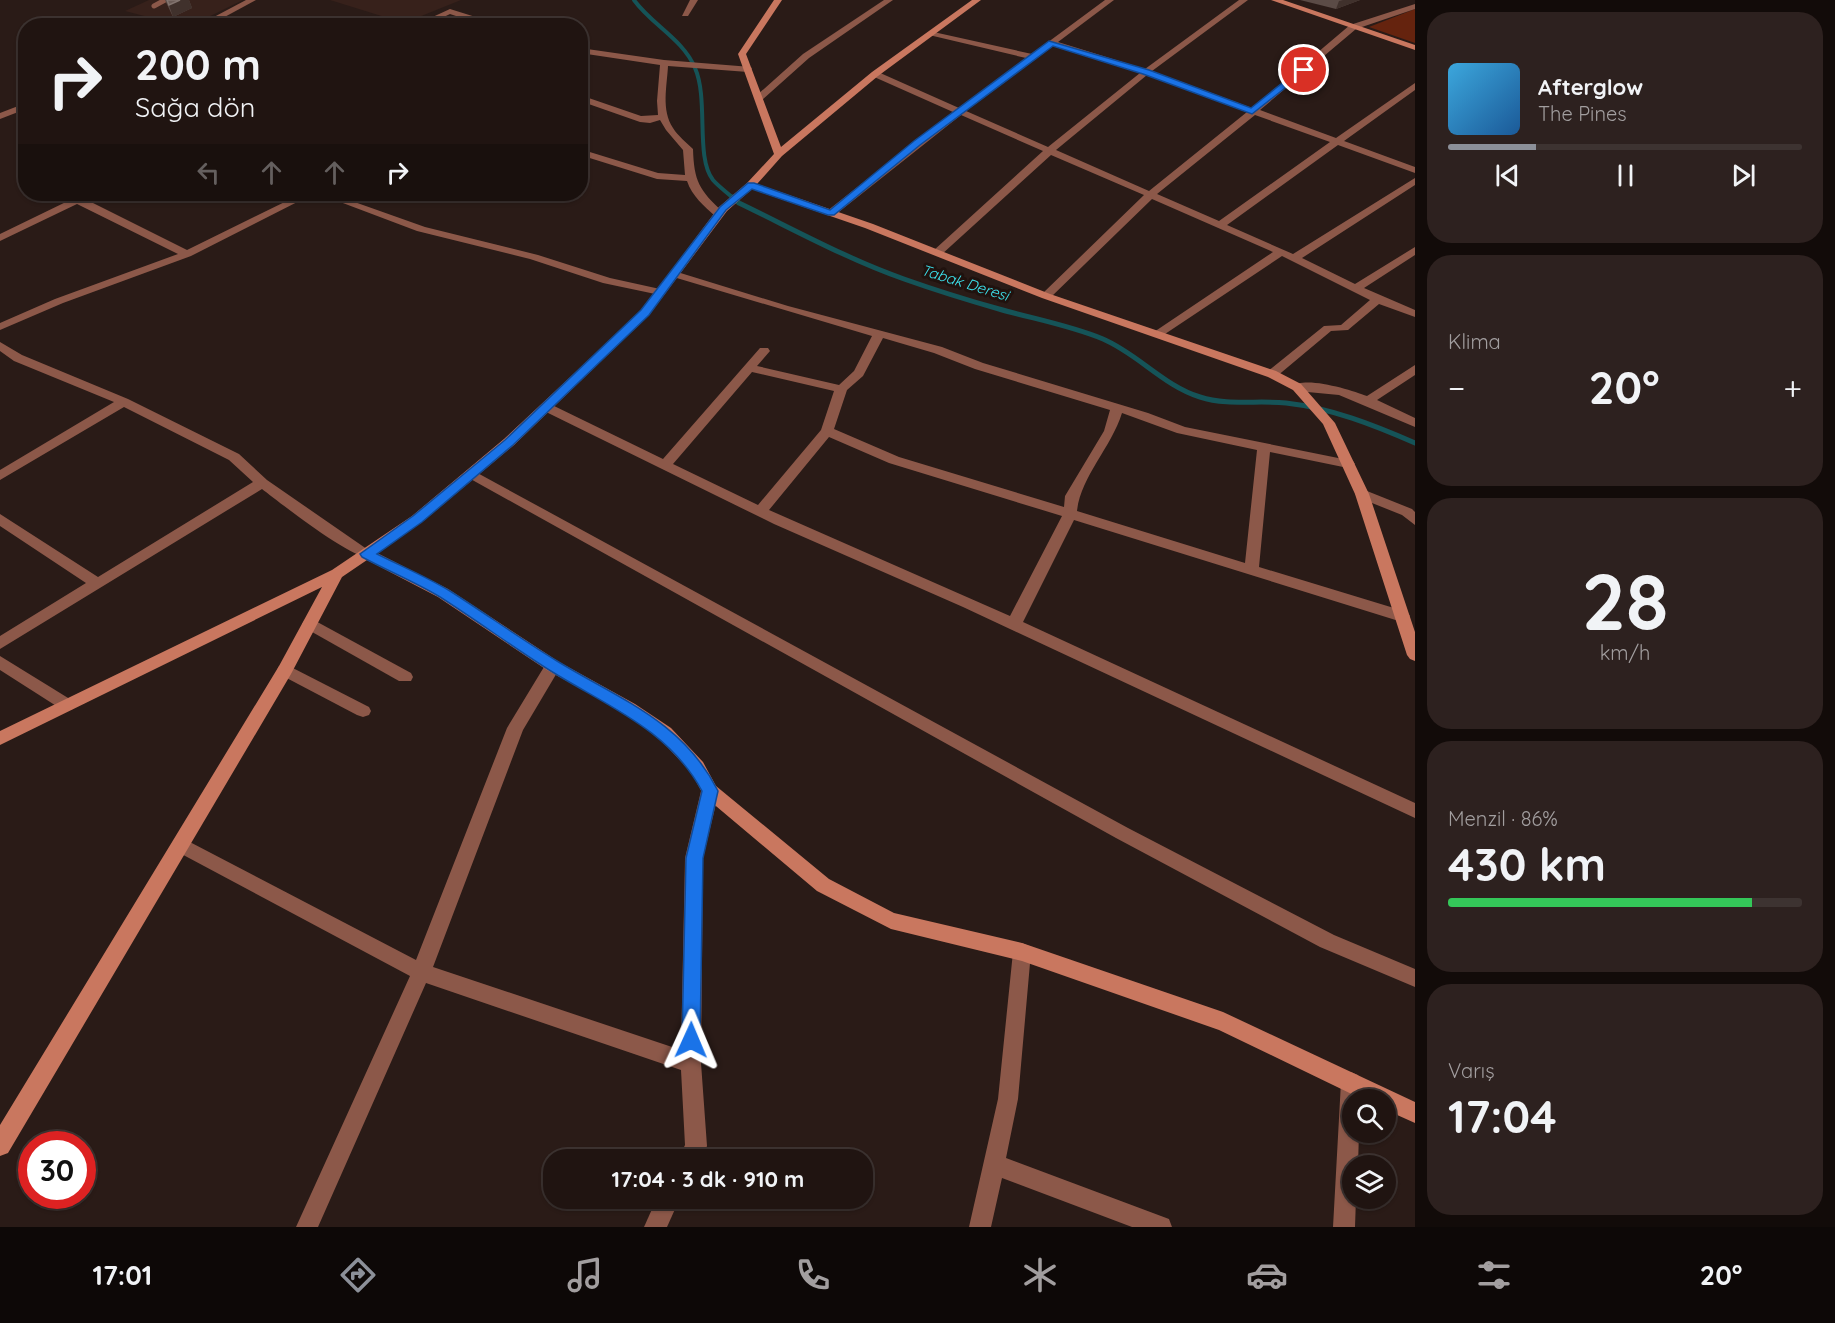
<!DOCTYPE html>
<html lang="tr">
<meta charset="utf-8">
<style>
:root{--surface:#201411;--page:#2d211f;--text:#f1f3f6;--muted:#a29e9f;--line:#3d3331;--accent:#8c9099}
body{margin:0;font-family:Quicksand,sans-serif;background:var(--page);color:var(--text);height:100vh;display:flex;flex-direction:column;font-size:22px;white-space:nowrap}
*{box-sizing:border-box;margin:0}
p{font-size:20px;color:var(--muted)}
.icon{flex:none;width:33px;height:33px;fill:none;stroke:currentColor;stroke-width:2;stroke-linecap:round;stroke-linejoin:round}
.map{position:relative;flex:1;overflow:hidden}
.sheet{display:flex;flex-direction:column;gap:12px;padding:12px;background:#120b09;width:420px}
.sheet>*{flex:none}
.hud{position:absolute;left:18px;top:18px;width:570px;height:183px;border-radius:24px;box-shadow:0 2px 4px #0004,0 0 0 2px var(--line);background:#201411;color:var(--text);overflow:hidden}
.buttons{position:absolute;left:1342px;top:1089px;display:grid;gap:12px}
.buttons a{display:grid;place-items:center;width:54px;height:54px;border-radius:50%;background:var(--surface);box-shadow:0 2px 4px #0004,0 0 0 2px var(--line);font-size:30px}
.speed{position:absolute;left:18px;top:1131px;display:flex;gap:12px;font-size:30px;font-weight:700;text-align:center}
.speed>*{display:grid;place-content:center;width:78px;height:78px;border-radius:50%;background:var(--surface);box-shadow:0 2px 4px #0004,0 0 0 2px var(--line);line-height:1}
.speed .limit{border:9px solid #d22;background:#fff;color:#111}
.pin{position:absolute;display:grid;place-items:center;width:51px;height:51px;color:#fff;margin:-26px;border:3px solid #fff;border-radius:50%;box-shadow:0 2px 6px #0007}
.me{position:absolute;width:66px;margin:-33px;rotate:1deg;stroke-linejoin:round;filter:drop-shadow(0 0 4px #0008)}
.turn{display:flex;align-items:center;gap:21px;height:126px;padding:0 18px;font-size:27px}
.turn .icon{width:78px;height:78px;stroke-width:2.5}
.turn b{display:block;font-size:42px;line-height:51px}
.lanes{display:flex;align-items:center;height:57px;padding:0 18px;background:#0003;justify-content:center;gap:30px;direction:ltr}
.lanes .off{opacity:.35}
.big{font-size:45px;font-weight:800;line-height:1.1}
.sheet .widget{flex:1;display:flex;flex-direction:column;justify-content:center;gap:9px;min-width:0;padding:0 21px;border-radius:24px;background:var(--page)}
.sheet .dial{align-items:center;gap:0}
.dial b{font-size:78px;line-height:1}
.song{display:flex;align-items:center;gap:18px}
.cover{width:72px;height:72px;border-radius:9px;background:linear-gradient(135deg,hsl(200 70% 55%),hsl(210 70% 35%))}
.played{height:6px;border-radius:3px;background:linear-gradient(90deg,var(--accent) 25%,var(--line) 25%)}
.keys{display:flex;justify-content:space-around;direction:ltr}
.heat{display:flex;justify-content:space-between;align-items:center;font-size:33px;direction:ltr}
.charge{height:9px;border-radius:4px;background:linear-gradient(90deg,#34c759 86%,var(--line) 0)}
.trip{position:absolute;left:543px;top:1149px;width:330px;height:60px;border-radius:24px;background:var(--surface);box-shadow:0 2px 4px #0004,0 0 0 2px var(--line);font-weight:800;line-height:60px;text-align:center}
.dock{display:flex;height:96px;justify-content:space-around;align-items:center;background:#0d0807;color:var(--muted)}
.dock .icon{width:42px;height:42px}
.dock .active{color:var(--accent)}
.dock b{font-size:27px;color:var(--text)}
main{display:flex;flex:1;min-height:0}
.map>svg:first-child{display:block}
.built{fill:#37211b}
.green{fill:#65230e}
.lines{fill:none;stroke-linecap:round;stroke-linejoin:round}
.stream-far1{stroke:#155458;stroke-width:4}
.stream{stroke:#155458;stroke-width:5}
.lane{stroke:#8c5849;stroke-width:5}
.street{fill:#8c5849;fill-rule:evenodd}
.secondary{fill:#c9775f;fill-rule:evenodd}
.wall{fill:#5b4b46}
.shaded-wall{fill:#40312c}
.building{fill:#6c5d58;stroke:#82746f;stroke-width:1.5}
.route{fill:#1a73e8;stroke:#114b97;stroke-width:1.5}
.labels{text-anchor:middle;stroke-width:6;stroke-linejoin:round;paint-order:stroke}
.far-water-label{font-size:15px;font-style:italic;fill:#3de5f1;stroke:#20120e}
</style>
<main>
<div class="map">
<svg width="1415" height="1227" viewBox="0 0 1415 1227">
<rect width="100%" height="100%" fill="#2a1b17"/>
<!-- built -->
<g class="built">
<path d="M149,0H243L192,25H179L125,11Z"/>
<path d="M330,0H461L404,23Z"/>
</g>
<!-- green -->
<path class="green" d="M1415,9V43L1369,27Z"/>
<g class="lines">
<!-- stream-far1 -->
<path class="stream-far1" d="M634,0C652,25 683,39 695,68C709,100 695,157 713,180C719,187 728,193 734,199"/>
<!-- stream -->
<path class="stream" d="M732,197L739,203C793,229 847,259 904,279C935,290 967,300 999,309C1034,319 1069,325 1103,339C1138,354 1164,386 1200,397C1228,406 1257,400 1286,403C1331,408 1374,425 1415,443"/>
<!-- lane -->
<path class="lane" d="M154,6L165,0"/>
<!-- street -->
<g class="street">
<path d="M246,0H256L208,26H197Z"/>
<path d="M690,0H698L688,16H682Z"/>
<path d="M884,0H893L809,58L762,100H756V96L803,54Z"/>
<path d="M1105,0H1114L1058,42L1145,69L1239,0H1248L1152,71L1252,108L1350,25L1415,4V9L1356,29L1260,110L1336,138L1415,83V90L1344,141L1415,167V173L1338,145L1227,225L1293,254L1415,178V185L1302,258L1355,284L1415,247V255L1364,288L1415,310V317L1379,304L1348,330L1331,331L1276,377H1268V371L1324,326L1341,325L1370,300L1282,256L1162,336H1154V332L1273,252L1152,199L1050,298H1042V294L1144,195L1051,155L941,255H933V251L1043,151L961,115L835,215H827V211L953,112L872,76V72H878L959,108L1026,58L929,35V31L1032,54ZM1053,46L1140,73L1048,147L966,111ZM1147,75L1247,112L1149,191L1056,150ZM1255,115L1330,142L1219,221L1157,194Z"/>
<path d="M450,9L498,24L499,26H486L450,14L425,26H413Z"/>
<path d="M580,48L664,60L751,67L752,69L748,72L668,66C667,86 661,110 673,128C678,136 686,142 693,149C694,181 699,190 723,212V216H715C704,206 692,196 687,181L657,179L580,155V149L658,173L685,175L683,150L666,130L660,120L650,123L640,122L580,101V95L641,116L658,115L657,101L660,65L580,53Z"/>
<path d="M26,103V109L0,119V113Z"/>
<path d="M64,194H75L187,250L301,194H313L191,256L63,303L0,330V323L55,299L178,254L77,204L0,241V234L70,200Z"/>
<path d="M319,194H332L425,227L538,255L610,278L660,289L666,292L660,295L603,283L530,259L417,231Z"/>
<path d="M674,271L788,306L942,347L983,363L1148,413L1185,427L1353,461L1355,464L1348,468L1270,452L1259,567L1407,612L1410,616L1407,620L1402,622L1074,520L1023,622L1415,803V818L963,607L774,524L542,410L540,407L542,404H550L663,459L760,348H768L770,351L757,366L839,385L854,371L872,336L670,276V272ZM883,338L934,353L975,369L1110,410L1104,431L1065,496L1064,507L899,457L834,429L847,390L863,376ZM752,372L834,391L821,430L758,505L673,464ZM1122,413L1177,433L1257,450L1245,563L1077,511C1081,476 1111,448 1122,413ZM829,437L889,463L1062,516L1010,616L769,510Z"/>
<path d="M0,342L22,355L128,399L239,454L267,480L374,554L372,558C355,562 279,502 262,489L0,649V636L86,583L0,526V514L98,577L253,482L229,460L124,407L0,480V470L114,402L14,361L0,351Z"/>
<path d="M1415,365V375L1377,400L1415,418V427L1339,395L1297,391L1291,387C1304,375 1351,390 1367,396Z"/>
<path d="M472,470L1128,828L1334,935L1415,969V987L1320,947L1116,838L467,477L465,474L467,471Z"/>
<path d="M1362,489L1412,509L1415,512V525L1402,515L1357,497L1355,494L1357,491Z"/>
<path d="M310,618L411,673L413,677L411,681H399L305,628L302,624L305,620Z"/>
<path d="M0,656L73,701L75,705L73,709L67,711L61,709L0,670Z"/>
<path d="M553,660L559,662L561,666L523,730L433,967L681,1050L685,858L701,791L704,786L710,784L716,786L719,791L703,858L701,1063L707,1146L701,1160H678L685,1145L681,1070L426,983L318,1227H296L410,976L174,850L171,845L174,840L180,837L186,840L416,960L507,728L547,662Z"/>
<path d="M285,664L369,707L371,711L369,715L363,717L357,715L279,674L277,670L279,666Z"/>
<path d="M1022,943L1029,946L1031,952L1018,1099L1006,1158L1169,1219L1172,1227H1132L1002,1178L991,1227H969L998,1099L1013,952L1015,946Z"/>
<path d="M1351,1072L1358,1075L1361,1082V1100H1353V1132H1359L1358,1166H1353V1198H1356L1355,1227H1333L1341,1082L1344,1075Z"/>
<path d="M657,1198H680L667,1227H644Z"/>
</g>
<!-- secondary -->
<g class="secondary">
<path d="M774,0H782L746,54L781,147L872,72L972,0H981L878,76L782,156L757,184L873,224L1050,294L1276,371L1301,384L1335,423L1369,494L1415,632V661L1410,659L1407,655L1355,494L1323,424L1293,390L1268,377L1042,298L865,228L752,189L727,211L649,315L514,445L422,522L377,553L448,589L559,662L635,704L671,728L703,762L716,786L829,879L894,913L1022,943L1223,1012L1415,1102V1123L1386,1110V1100H1364L1219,1030L1022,961L891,929L817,891L704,796L691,772L659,738L623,712L547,670L438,597L367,560L342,577L291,674L8,1153L0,1156V1125L279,666L322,587L0,745V731L332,570L412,516L504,439L641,311L719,207L747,183L774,154L738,54Z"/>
<path d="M1271,0H1283L1415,45V50Z"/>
</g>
</g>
<!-- wall -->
<g class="wall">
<path d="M165,0H189L192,8L173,17Z"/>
<path d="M1300,0H1360L1336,9Z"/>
</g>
<!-- shaded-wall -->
<g class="shaded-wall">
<path d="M180,0H189L192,8L173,17L169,5Z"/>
<path d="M1343,0H1360L1336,9L1339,1Z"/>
</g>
<!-- building -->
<path class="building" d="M167,0H180L169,5Z"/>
<!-- route -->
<path class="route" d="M1049,41L1149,70L1251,108L1301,68L1308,70L1252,114L1143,74L1053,46L920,145L834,215H828L752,189L726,210L649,315L513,445L422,522L377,554C401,566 427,577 450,591C486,614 521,639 557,661C619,699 683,721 718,791L703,858L700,1040L698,1046L691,1049L685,1046L682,1040L686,858L702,791C668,728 604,705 546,668C510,645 476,620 440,597C415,582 388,571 362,557L360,554L413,516L505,440L641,310L720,207L748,183H754L830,210L914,141Z"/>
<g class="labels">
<!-- far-water labels -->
<g class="far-water-label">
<text transform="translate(965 283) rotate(17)" y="5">Tabak Deresi</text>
</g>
</g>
</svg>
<div class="buttons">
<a><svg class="icon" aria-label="search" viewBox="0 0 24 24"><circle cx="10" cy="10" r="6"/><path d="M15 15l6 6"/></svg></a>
<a><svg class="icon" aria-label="layers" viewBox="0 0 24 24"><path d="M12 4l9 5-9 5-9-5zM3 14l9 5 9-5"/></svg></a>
</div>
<div class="speed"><div class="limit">30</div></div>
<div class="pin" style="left:1304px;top:70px;background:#d93025"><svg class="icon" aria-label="arrive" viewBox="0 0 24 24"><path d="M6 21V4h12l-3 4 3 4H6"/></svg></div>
<svg class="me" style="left:691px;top:1040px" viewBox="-20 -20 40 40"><path d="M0-17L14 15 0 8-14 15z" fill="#1a73e8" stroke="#fff" stroke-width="4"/></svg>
<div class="trip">17:04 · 3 dk · 910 m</div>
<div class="hud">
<div class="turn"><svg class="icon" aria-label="right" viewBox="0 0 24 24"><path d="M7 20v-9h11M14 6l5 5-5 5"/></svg><div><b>200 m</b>Sağa dön</div></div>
<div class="lanes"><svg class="icon off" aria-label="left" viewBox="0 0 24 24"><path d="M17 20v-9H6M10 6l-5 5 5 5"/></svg><svg class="icon off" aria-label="ahead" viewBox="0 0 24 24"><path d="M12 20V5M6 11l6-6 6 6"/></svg><svg class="icon off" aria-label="ahead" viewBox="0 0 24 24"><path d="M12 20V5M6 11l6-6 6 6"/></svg><svg class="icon" aria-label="right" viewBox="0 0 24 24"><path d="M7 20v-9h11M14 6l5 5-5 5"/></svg></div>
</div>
</div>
<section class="sheet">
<div class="widget">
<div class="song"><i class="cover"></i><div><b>Afterglow</b><p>The Pines</p></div></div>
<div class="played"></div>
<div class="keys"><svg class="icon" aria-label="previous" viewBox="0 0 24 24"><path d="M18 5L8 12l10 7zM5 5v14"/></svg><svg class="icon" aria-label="pause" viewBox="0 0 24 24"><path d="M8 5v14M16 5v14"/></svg><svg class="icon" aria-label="next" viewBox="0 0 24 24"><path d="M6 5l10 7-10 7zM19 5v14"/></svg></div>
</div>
<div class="widget"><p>Klima</p>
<div class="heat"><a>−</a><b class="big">20°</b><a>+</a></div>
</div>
<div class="widget dial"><b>28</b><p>km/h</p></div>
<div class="widget"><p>Menzil · 86%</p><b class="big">430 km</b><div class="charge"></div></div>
<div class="widget"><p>Varış</p><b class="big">17:04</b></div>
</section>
</main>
<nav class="dock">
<b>17:01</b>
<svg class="icon active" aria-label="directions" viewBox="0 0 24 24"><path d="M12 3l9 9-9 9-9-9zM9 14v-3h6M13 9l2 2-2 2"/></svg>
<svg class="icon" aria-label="music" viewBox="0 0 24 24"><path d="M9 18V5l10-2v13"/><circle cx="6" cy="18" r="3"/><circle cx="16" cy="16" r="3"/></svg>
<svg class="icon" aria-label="phone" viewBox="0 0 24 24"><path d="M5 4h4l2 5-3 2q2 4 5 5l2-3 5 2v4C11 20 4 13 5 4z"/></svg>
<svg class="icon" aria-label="climate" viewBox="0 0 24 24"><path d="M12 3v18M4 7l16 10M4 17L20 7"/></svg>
<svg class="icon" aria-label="car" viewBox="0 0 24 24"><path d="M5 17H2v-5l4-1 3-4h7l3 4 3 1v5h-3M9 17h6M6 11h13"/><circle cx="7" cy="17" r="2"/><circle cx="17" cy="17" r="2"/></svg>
<svg class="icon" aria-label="filters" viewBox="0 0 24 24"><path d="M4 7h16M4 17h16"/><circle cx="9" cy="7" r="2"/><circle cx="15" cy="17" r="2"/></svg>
<b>20°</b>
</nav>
